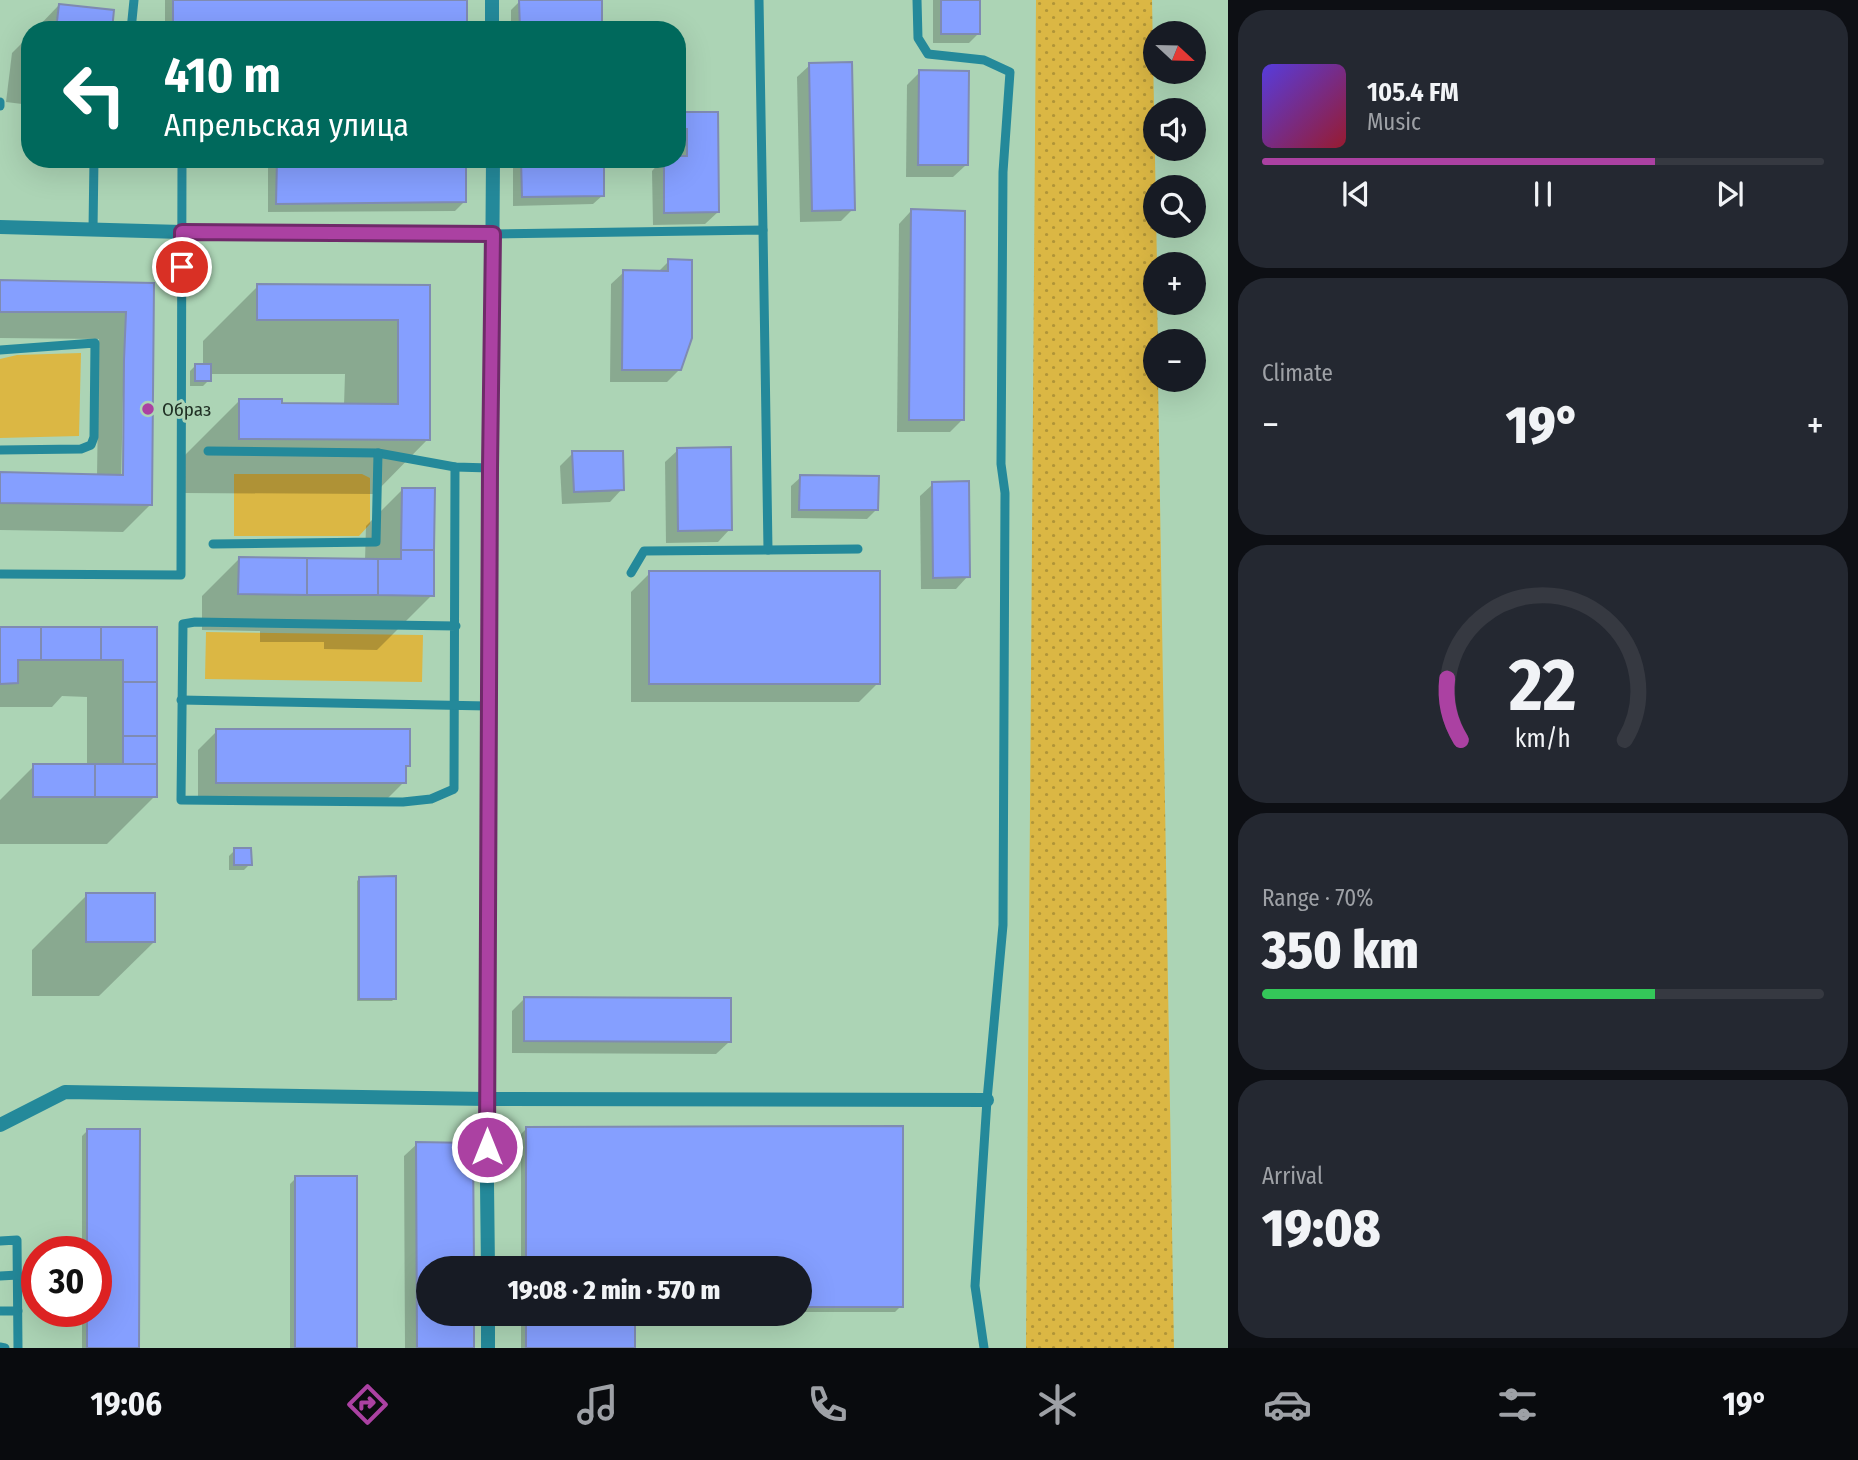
<!DOCTYPE html>
<meta charset="utf-8">
<style>
:root{--surface:#171b24;--page:#242831;--text:#f1f3f6;--muted:#9ea1a6;--line:#363941;--accent:#ab41a2}
body{margin:0;font-family:"Fira Sans Condensed",sans-serif;background:var(--page);color:var(--text);height:100vh;display:flex;flex-direction:column;font-size:26px;white-space:nowrap}
*{box-sizing:border-box;margin:0}
p{font-size:23px;color:var(--muted)}
.icon{flex:none;width:38px;height:38px;fill:none;stroke:currentColor;stroke-width:2;stroke-linecap:round;stroke-linejoin:round}
.map{position:relative;flex:1;overflow:hidden}
.drawer{display:flex;flex-direction:column;gap:10px;padding:10px;background:#0d0f14;width:630px}
.drawer>*{flex:none}
.guide{position:absolute;left:21px;top:21px;width:665px;height:147px;border-radius:28px;box-shadow:0 7px 28px #0002;background:#00695c;color:#fff;overflow:hidden}
.needle{width:46px;rotate:112deg}
.fabs{position:absolute;left:1143px;top:21px;display:grid;gap:14px}
.fabs a{display:grid;place-items:center;width:63px;height:63px;border-radius:50%;background:var(--surface);box-shadow:0 7px 28px #0002;font-size:35px}
.speed{position:absolute;left:21px;top:1236px;display:flex;gap:14px;font-size:35px;font-weight:700;text-align:center}
.speed>*{display:grid;place-content:center;width:91px;height:91px;border-radius:50%;background:var(--surface);box-shadow:0 7px 28px #0002;line-height:1}
.speed .limit{border:10px solid #d22;background:#fff;color:#111}
.pin{position:absolute;display:grid;place-items:center;width:60px;height:60px;color:#fff;margin:-30px;border:4px solid #fff;border-radius:50%;box-shadow:0 2px 7px #0007}
.me{position:absolute;width:77px;margin:-38px;rotate:0deg;stroke-linejoin:round;filter:drop-shadow(0 0 5px #0008)}
.turn{display:flex;align-items:center;gap:24px;height:147px;padding:0 28px;font-size:32px}
.turn .icon{width:91px;height:91px;stroke-width:2.5}
.turn b{display:block;font-size:49px;line-height:60px}
.big{font-size:52px;font-weight:800;line-height:1.1}
.drawer .tile{flex:1;display:flex;flex-direction:column;justify-content:center;gap:10px;min-width:0;padding:0 24px;border-radius:28px;background:var(--page)}
.drawer .dial{align-items:center;gap:0}
.dial svg{height:182px;overflow:visible;fill:none;stroke:var(--line);stroke-width:7;stroke-linecap:round;text-anchor:middle}
.dial text{fill:var(--text);stroke:none}
.song{display:flex;align-items:center;gap:21px}
.cover{width:84px;height:84px;border-radius:10px;background:linear-gradient(135deg,hsl(250 70% 55%),hsl(350 70% 35%))}
.played{height:7px;border-radius:4px;background:linear-gradient(90deg,var(--accent) 70%,var(--line) 70%)}
.keys{display:flex;justify-content:space-around;direction:ltr}
.heat{display:flex;justify-content:space-between;align-items:center;font-size:38px;direction:ltr}
.charge{height:10px;border-radius:5px;background:linear-gradient(90deg,#34c759 70%,var(--line) 0)}
.trip{position:absolute;left:416px;top:1256px;width:396px;height:70px;border-radius:35px;background:var(--surface);box-shadow:0 7px 28px #0002;font-weight:800;line-height:70px;text-align:center}
.tab-bar{display:flex;height:112px;justify-content:space-around;align-items:center;background:#090b0e;color:var(--muted)}
.tab-bar .icon{width:49px;height:49px}
.tab-bar .current{color:var(--accent)}
.tab-bar b{font-size:32px;color:var(--text)}
main{display:flex;flex:1;min-height:0}
.map>svg:first-child{display:block}
.grass{fill:url(#grass-dots)}
.park{fill:#dbb744}
.shadow{fill:#0003;fill-rule:evenodd}
.building{fill:#859fff;stroke:#7f8bb2;stroke-width:2}
.lines{fill:none;stroke-linecap:round;stroke-linejoin:round}
.service{stroke:#24899a;stroke-width:9}
.minor{stroke:#24899a;stroke-width:14}
.route-casing{stroke:#6f2a69;stroke-width:18}
.route{stroke:#ab41a2;stroke-width:12}
.poi-dot{fill:#ab41a2;stroke:#acd4b5;stroke-width:2.5}
.labels{text-anchor:middle;stroke-width:6;stroke-linejoin:round;paint-order:stroke}
.poi-label{font-size:19px;fill:#1f2f23;stroke:#acd4b5;text-anchor:start}
</style>
<main>
<div class="map">
<svg width="1228" height="1348" viewBox="0 0 1228 1348">
<defs>
<pattern id="grass-dots" width="8" height="8" patternUnits="userSpaceOnUse" patternTransform="scale(1.75)"><rect width="8" height="8" fill="#dbb744"/><path d="M2 2h.1M6 6h.1" fill="none" stroke="#b19538" stroke-width="1.8" stroke-linecap="round"/></pattern>
</defs>
<rect width="100%" height="100%" fill="#acd4b5"/>
<!-- grass -->
<path class="grass" d="M1036,0H1152L1157,264H1155V303H1157L1158,341H1155V380H1158L1174,1348H1026Z"/>
<!-- park -->
<g class="park">
<path d="M81,353L79,436L0,438V359L17,355Z"/>
<path d="M234,474H362L370,478V524L359,536H234Z"/>
<path d="M206,632L423,635L422,682L205,679Z"/>
</g>
<!-- shadow -->
<g class="shadow">
<rect x="165" y="0" width="300" height="30"/>
<path d="M600,0V30H511V10L520,1Z"/>
<path d="M933,0H978V34L969,43H933Z"/>
<path d="M59,5L110,30H35Z"/>
<path d="M30,35V105L6,102L12,53Z"/>
<path d="M810,65L853,209L841,221L800,222L797,77Z"/>
<path d="M920,72L966,165L953,177H906L907,85Z"/>
<path d="M677,114H716L718,212L705,224L653,225L652,171L663,159H677Z"/>
<path d="M268,159H465L464,202L455,211L268,212Z"/>
<path d="M513,159H602L603,195L593,204L513,206Z"/>
<path d="M911,211L962,420L950,432H897L899,224Z"/>
<path d="M669,261L680,369L667,382H610L611,284L624,272L657,273Z"/>
<path d="M0,282L152,285L150,505L123,532L0,530V474L97,476L99,339L0,338ZM124,350H127L124,484H121Z"/>
<path d="M258,286L429,287L428,439L374,494L185,493V455L240,400L280,405H344L345,374H209V380L203,386H190V371L196,365H203V341Z"/>
<path d="M678,450L730,529L718,542L666,543L665,462Z"/>
<path d="M573,453L622,489L610,502L562,504L560,466Z"/>
<path d="M801,477L876,510L867,519L791,518V486Z"/>
<path d="M933,484L968,576L956,589H921L920,496Z"/>
<path d="M402,490L432,595L377,650L324,649V642H260V631L202,630V596L239,559L365,560L366,526Z"/>
<path d="M650,573L878,683L859,702H631V592Z"/>
<path d="M0,629H155V796L107,844H0V800L34,766H87V697L62,696L52,707H0Z"/>
<path d="M217,731L408,765L404,770V782L385,801H198V750Z"/>
<path d="M235,850L250,864L244,870H229V856Z"/>
<path d="M360,878L394,999L392,1001H357V881Z"/>
<path d="M87,895L154,942L99,996H32V950Z"/>
<path d="M524,999L729,1042L716,1054L512,1053V1011Z"/>
<path d="M527,1128L901,1306L895,1312H800V1269H521V1134Z"/>
<path d="M88,1130L138,1348H82V1311H96V1251H82V1136Z"/>
<path d="M417,1144L429,1269V1314L473,1348H405L404,1156Z"/>
<path d="M296,1178L355,1348H290V1184Z"/>
<rect x="521" y="1314" width="113" height="34"/>
</g>
<!-- building -->
<g class="building">
<rect x="173" y="0" width="294" height="30"/>
<path d="M519,0H602V30H520Z"/>
<rect x="941" y="0" width="39" height="34"/>
<path d="M59,4L114,10L112,30H56Z"/>
<path d="M852,62L855,210L812,211L809,63Z"/>
<path d="M919,70L969,71L968,165H918Z"/>
<path d="M677,112H718L719,212L664,213V159H677V156H687V129H677Z"/>
<path d="M277,159H466V202L276,204Z"/>
<path d="M521,159H604V196L522,197Z"/>
<path d="M911,209L965,211L964,420H909Z"/>
<path d="M668,259L692,260V338L681,370H622L623,270L668,271Z"/>
<path d="M0,280L154,283L152,505L0,503V472L123,475L124,360L126,312H0Z"/>
<path d="M257,284L430,285V440L239,439V399H282V403L398,404V320H257Z"/>
<rect x="195" y="364" width="16" height="17"/>
<path d="M731,447L732,530L678,531L677,448Z"/>
<path d="M572,451H623L624,490L574,492Z"/>
<path d="M800,475L879,476L878,510H799Z"/>
<path d="M969,481L970,577L933,578L932,482Z"/>
<path d="M402,488H435L434,550H401Z"/>
<path d="M401,550H434V596L378,595V559H401Z"/>
<path d="M239,557L307,558V595L238,594Z"/>
<path d="M307,558L378,559V595H307Z"/>
<rect x="649" y="571" width="231" height="113"/>
<path d="M0,627H41V660H18V683L0,684Z"/>
<rect x="41" y="627" width="60" height="33"/>
<path d="M101,627H157V682H123V660H101Z"/>
<rect x="123" y="682" width="34" height="54"/>
<path d="M216,729H410V766H406V783H216Z"/>
<rect x="123" y="736" width="34" height="28"/>
<rect x="33" y="764" width="62" height="33"/>
<rect x="95" y="764" width="62" height="33"/>
<path d="M234,848H251L252,865H234Z"/>
<path d="M396,876V999H359V877Z"/>
<rect x="86" y="893" width="69" height="49"/>
<path d="M524,997L731,998V1042L524,1041Z"/>
<path d="M903,1126V1307H800V1269H526V1127Z"/>
<path d="M87,1129H140L139,1348H87V1311H96V1251H87Z"/>
<path d="M416,1142L473,1143L474,1269H429V1314H474V1348H417Z"/>
<rect x="295" y="1176" width="62" height="172"/>
<rect x="526" y="1314" width="109" height="34"/>
</g>
<g class="lines">
<!-- service -->
<g class="service">
<path d="M759,0L763,230"/>
<path d="M917,0L918,38L928,54L984,60L1010,72L1003,172L1001,464L1005,493L1003,925L987,1100L975,1286L984,1348"/>
<path d="M131,30L134,0"/>
<path d="M0,106V102"/>
<path d="M93,229L94,159"/>
<path d="M493,234L763,230L768,550L858,549"/>
<path d="M0,350L95,343L94,437L91,445L81,449L0,450"/>
<path d="M208,451L378,453L455,467L490,468"/>
<path d="M455,467L454,789L431,799L403,802L181,800L183,624L195,622L456,626"/>
<path d="M213,544L376,542L378,453"/>
<path d="M631,573L644,551L768,550"/>
<path d="M0,574L181,575L182,159"/>
<path d="M181,700L488,706"/>
<path d="M0,1241L17,1240L18,1348"/>
<path d="M0,1276L18,1275"/>
<path d="M0,1311H18"/>
<path d="M0,1347L5,1348"/>
</g>
<!-- minor -->
<g class="minor">
<path d="M492,0V30"/>
<path d="M0,227L182,232L493,234"/>
<path d="M0,1125L65,1092L486,1099L987,1100"/>
<path d="M488,1269L486,1099L493,159"/>
<path d="M488,1314V1348"/>
</g>
</g>
<g class="lines">
<!-- route casing -->
<g class="route-casing">
<path id="route" d="M182,267V232L493,234L490,468L487,1147"/>
</g>
<!-- route -->
<use href="#route" class="route"/>
</g>
<!-- markers -->
<circle class="poi-dot" cx="148" cy="409" r="7"/>
<g class="labels">
<!-- poi labels -->
<g class="poi-label">
<text x="162" y="416">Образ</text>
</g>
</g>
</svg>
<div class="fabs">
<a><svg class="needle" viewBox="-14 -14 28 28"><path d="M0-13l5 13h-10z" fill="#e53935"/><path d="M0 13l5-13h-10z" fill="#9ea1a6"/></svg></a>
<a><svg class="icon" aria-label="sound" viewBox="0 0 24 24"><path d="M4 9h4l5-4v14l-5-4H4zM17 9q2 3 0 6"/></svg></a>
<a><svg class="icon" aria-label="search" viewBox="0 0 24 24"><circle cx="10" cy="10" r="6"/><path d="M15 15l6 6"/></svg></a>
<a>+</a>
<a>−</a>
</div>
<div class="speed"><div class="limit">30</div></div>
<div class="pin" style="left:182px;top:267px;background:#d93025"><svg class="icon" aria-label="arrive" viewBox="0 0 24 24"><path d="M6 21V4h12l-3 4 3 4H6"/></svg></div>
<svg class="me" style="left:487px;top:1147px" viewBox="-20 -20 40 40"><circle r="17" fill="#ab41a2" stroke="#fff" stroke-width="3"/><path d="M0-11L8 9 0 5-8 9z" fill="#fff"/></svg>
<div class="trip">19:08 · 2 min · 570 m</div>
<div class="guide">
<div class="turn"><svg class="icon" aria-label="left" viewBox="0 0 24 24"><path d="M17 20v-9H6M10 6l-5 5 5 5"/></svg><div><b>410 m</b>Апрельская улица</div></div>
</div>
</div>
<section class="drawer">
<div class="tile">
<div class="song"><i class="cover"></i><div><b>105.4 FM</b><p>Music</p></div></div>
<div class="played"></div>
<div class="keys"><svg class="icon" aria-label="previous" viewBox="0 0 24 24"><path d="M18 5L8 12l10 7zM5 5v14"/></svg><svg class="icon" aria-label="pause" viewBox="0 0 24 24"><path d="M8 5v14M16 5v14"/></svg><svg class="icon" aria-label="next" viewBox="0 0 24 24"><path d="M6 5l10 7-10 7zM19 5v14"/></svg></div>
</div>
<div class="tile"><p>Climate</p>
<div class="heat"><a>−</a><b class="big">19°</b><a>+</a></div>
</div>
<div class="tile dial"><svg viewBox="0 0 100 80">
<path d="M14 69A42 42 0 1 1 86 69"/>
<path d="M14 69A42 42 0 0 1 8 42" stroke="#ab41a2"/>
<text x="50" y="56" font-size="32" font-weight="700">22</text>
<text x="50" y="72" font-size="11">km/h</text>
</svg></div>
<div class="tile"><p>Range · 70%</p><b class="big">350 km</b><div class="charge"></div></div>
<div class="tile"><p>Arrival</p><b class="big">19:08</b></div>
</section>
</main>
<nav class="tab-bar">
<b>19:06</b>
<svg class="icon current" aria-label="directions" viewBox="0 0 24 24"><path d="M12 3l9 9-9 9-9-9zM9 14v-3h6M13 9l2 2-2 2"/></svg>
<svg class="icon" aria-label="music" viewBox="0 0 24 24"><path d="M9 18V5l10-2v13"/><circle cx="6" cy="18" r="3"/><circle cx="16" cy="16" r="3"/></svg>
<svg class="icon" aria-label="phone" viewBox="0 0 24 24"><path d="M5 4h4l2 5-3 2q2 4 5 5l2-3 5 2v4C11 20 4 13 5 4z"/></svg>
<svg class="icon" aria-label="climate" viewBox="0 0 24 24"><path d="M12 3v18M4 7l16 10M4 17L20 7"/></svg>
<svg class="icon" aria-label="car" viewBox="0 0 24 24"><path d="M5 17H2v-5l4-1 3-4h7l3 4 3 1v5h-3M9 17h6M6 11h13"/><circle cx="7" cy="17" r="2"/><circle cx="17" cy="17" r="2"/></svg>
<svg class="icon" aria-label="filters" viewBox="0 0 24 24"><path d="M4 7h16M4 17h16"/><circle cx="9" cy="7" r="2"/><circle cx="15" cy="17" r="2"/></svg>
<b>19°</b>
</nav>
